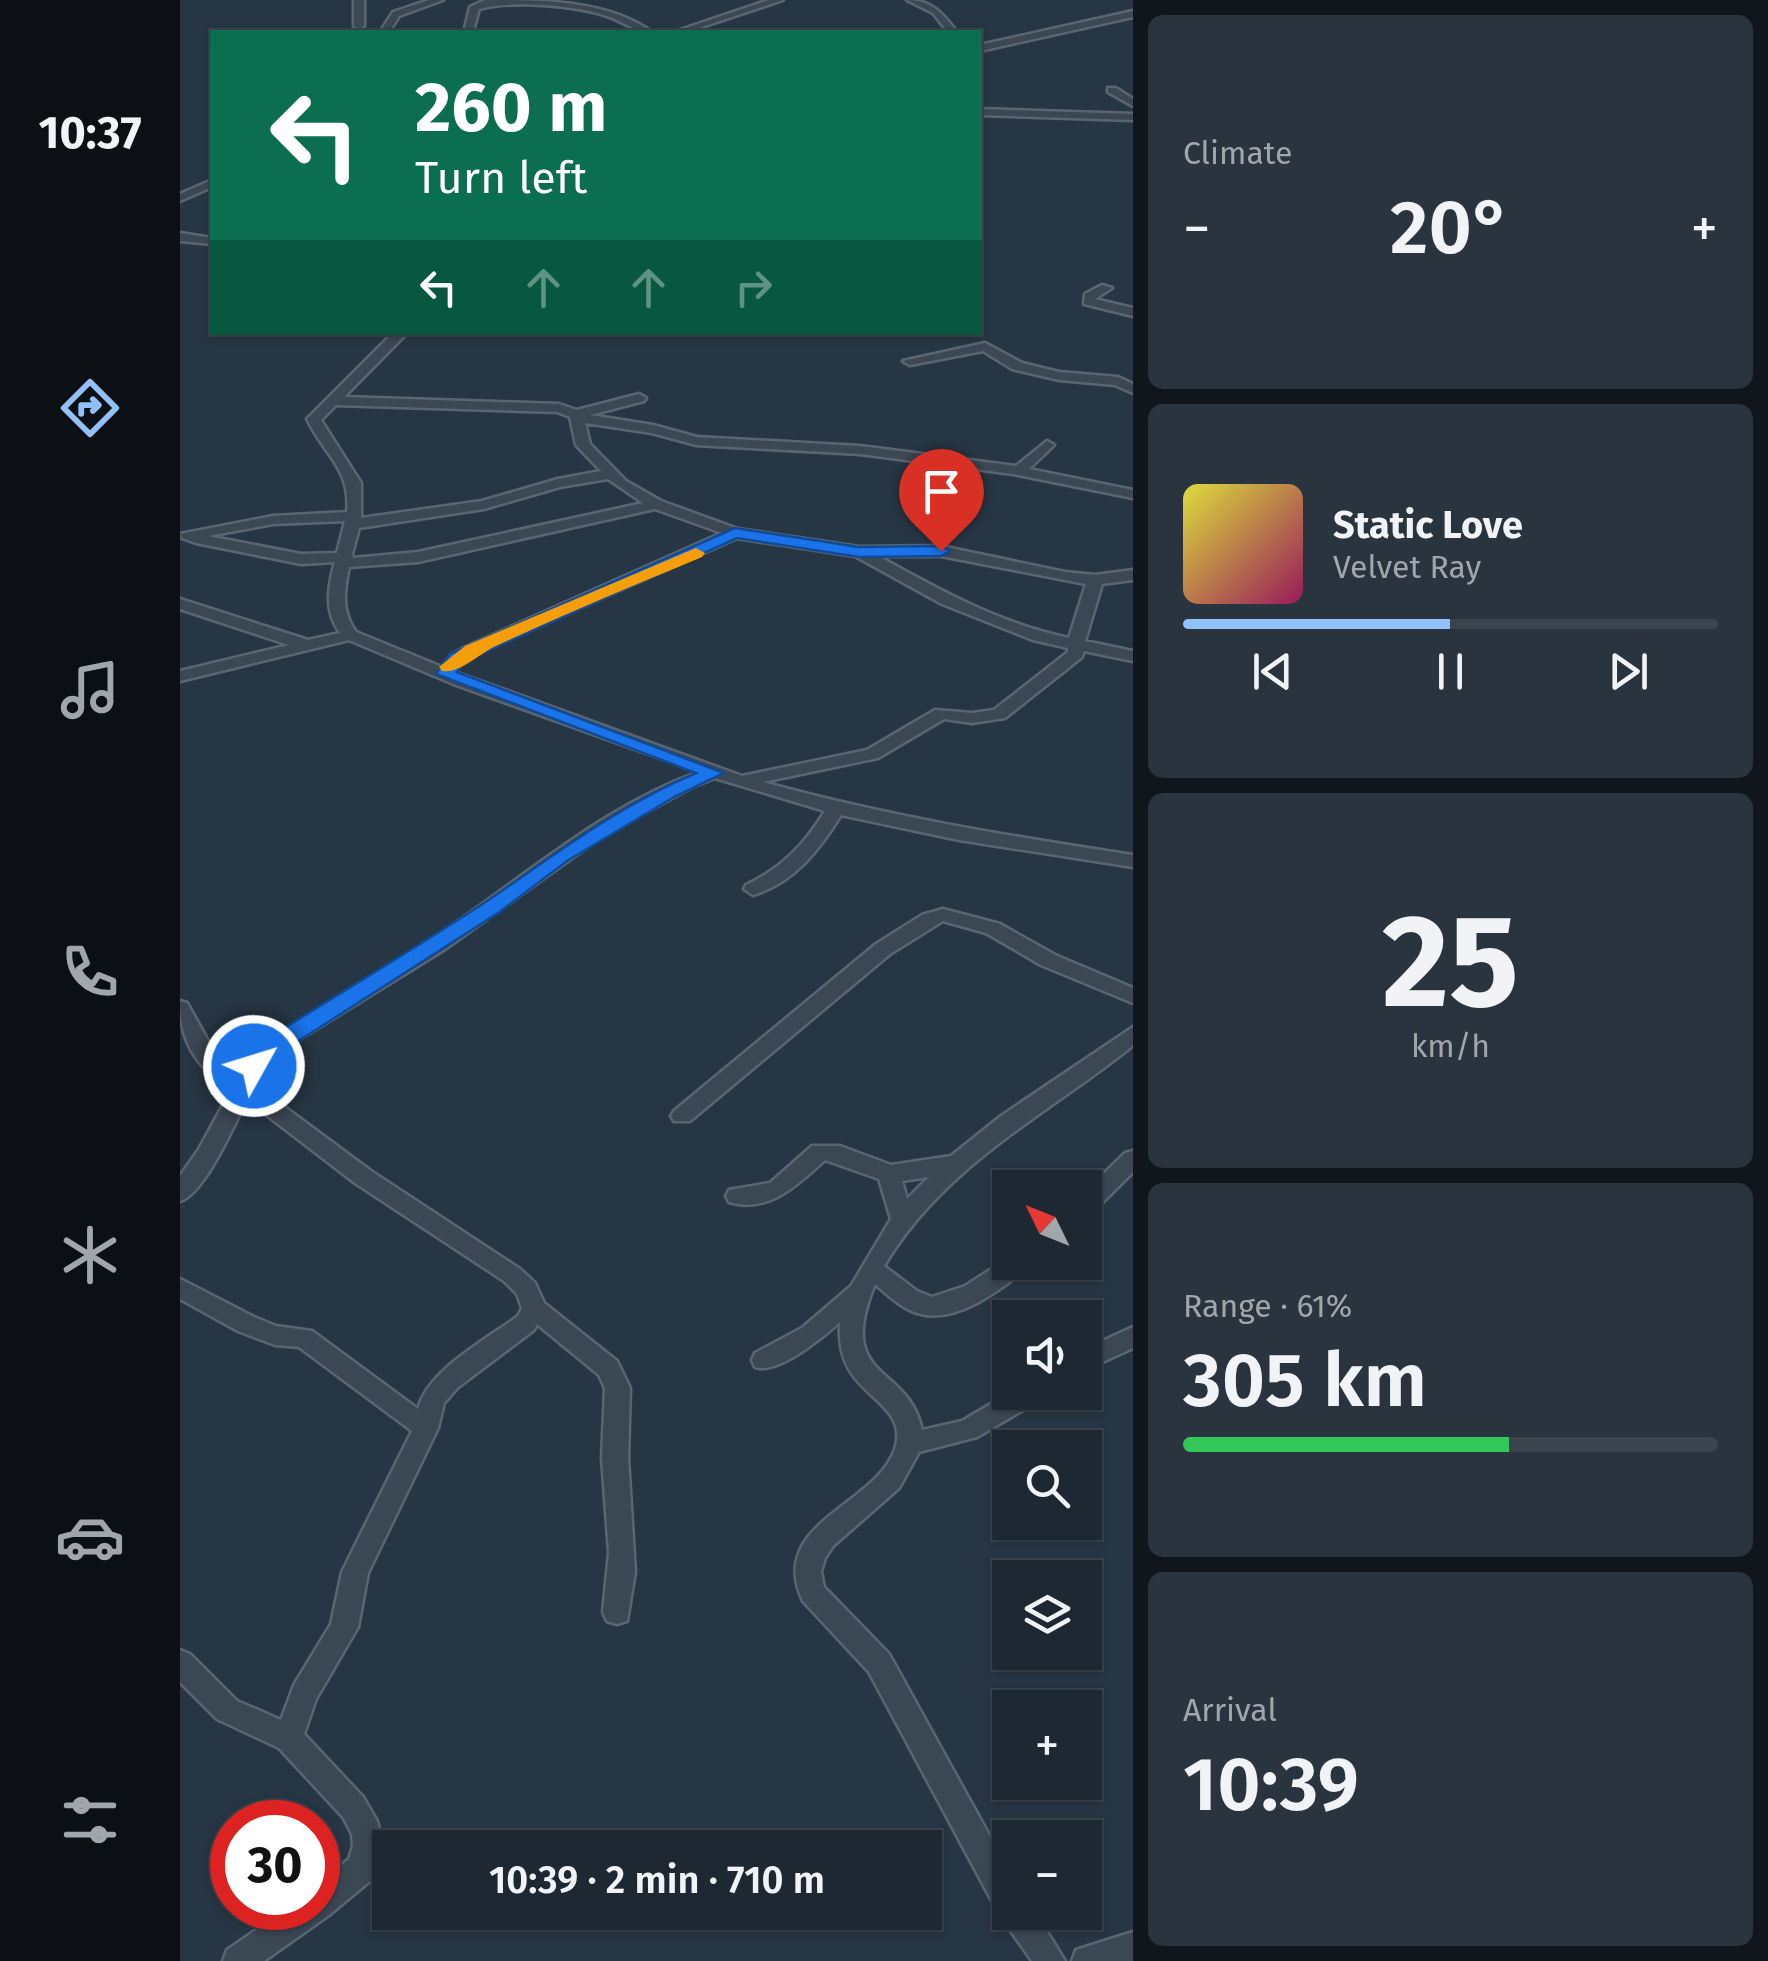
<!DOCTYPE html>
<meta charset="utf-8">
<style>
:root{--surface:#1d2833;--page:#2a343f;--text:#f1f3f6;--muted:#a0a6ac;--line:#3b444e;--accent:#92c1f9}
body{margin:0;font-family:"Fira Sans",sans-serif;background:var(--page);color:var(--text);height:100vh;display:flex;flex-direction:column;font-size:38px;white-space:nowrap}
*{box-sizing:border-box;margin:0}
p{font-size:32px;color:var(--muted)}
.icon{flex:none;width:55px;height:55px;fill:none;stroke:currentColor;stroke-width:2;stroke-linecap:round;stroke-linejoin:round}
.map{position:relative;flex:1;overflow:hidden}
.sheet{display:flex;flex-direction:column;gap:15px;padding:15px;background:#10161c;width:635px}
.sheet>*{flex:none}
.hud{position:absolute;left:30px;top:30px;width:772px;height:305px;border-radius:0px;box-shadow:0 2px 8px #0004,0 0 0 2px var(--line);background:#0b6e4f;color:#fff;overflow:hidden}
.needle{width:65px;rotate:313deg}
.fabs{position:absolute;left:812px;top:1170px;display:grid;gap:20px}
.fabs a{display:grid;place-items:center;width:110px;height:110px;border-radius:0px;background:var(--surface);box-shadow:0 2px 8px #0004,0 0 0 2px var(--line);font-size:50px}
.speed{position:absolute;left:30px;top:1800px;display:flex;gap:20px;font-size:50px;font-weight:700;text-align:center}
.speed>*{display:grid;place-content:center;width:130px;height:130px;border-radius:50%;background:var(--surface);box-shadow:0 2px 8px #0004,0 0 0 2px var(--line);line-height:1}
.speed .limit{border:15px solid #d22;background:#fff;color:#111}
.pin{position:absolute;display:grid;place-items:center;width:85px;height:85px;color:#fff;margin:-102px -42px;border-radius:50% 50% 50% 0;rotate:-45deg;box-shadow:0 0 10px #0007}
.pin .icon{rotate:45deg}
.me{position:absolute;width:110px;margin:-55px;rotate:51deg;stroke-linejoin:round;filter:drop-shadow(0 0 8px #0008)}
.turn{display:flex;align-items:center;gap:35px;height:210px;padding:0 40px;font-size:45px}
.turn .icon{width:130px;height:130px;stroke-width:2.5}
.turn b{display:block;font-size:70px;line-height:85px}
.lanes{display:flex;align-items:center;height:95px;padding:0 40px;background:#0003;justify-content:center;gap:50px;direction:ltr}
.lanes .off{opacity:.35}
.big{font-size:75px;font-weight:600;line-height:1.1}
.sheet .widget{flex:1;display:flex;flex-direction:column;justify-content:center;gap:15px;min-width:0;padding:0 35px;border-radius:15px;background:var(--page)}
.sheet .dial{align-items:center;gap:0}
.dial b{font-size:130px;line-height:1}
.song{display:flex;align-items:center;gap:30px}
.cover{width:120px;height:120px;border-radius:15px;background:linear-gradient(135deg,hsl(60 70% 55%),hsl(330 70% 35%))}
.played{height:10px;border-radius:5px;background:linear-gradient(90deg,var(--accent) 50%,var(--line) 50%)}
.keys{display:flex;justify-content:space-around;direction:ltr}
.heat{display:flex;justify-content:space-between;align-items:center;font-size:55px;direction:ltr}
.charge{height:15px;border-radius:8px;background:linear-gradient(90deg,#34c759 61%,var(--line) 0)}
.trip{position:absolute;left:192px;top:1830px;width:570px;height:100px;border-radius:0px;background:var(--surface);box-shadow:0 2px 8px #0004,0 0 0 2px var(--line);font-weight:600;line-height:100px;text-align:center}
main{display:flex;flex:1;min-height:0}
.tabs{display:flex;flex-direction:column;width:180px;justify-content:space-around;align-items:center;background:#0c1014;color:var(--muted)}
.tabs .icon{width:70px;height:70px}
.tabs .selected{color:var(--accent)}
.tabs b{font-size:45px;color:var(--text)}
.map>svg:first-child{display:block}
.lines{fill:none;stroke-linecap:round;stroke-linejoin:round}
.minor-casing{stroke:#5a6571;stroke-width:5}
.minor{fill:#3c4754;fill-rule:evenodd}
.route{fill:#1a73e8;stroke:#114b97;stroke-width:2.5}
.slow{fill:#f59e0b}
</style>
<main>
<nav class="tabs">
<b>10:37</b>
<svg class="icon selected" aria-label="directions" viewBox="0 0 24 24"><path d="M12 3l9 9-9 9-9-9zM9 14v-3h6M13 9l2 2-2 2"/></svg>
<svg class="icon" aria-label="music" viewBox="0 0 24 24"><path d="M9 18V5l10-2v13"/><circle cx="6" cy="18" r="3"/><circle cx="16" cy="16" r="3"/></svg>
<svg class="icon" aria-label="phone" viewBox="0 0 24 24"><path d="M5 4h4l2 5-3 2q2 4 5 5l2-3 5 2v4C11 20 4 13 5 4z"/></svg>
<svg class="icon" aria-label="climate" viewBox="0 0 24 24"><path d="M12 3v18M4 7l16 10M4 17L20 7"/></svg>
<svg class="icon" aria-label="car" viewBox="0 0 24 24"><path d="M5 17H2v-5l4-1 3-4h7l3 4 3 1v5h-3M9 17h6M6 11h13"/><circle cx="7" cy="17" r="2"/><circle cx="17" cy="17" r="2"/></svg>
<svg class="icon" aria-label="filters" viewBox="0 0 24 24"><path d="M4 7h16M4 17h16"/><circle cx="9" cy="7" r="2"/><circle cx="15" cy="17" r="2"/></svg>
</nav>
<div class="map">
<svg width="953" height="1961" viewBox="0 0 953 1961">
<rect width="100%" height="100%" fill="#273644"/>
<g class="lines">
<!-- minor casing -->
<g class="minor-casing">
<g id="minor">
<path d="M174,0H184V26L179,29L174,26Z"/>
<path d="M249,0H263L219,16L209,32H200L213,12Z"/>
<path d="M305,0C360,0 427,0 472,32C456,33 443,21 427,16C394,5 331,0 299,9L293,31L284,32L290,7Z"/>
<path d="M589,0H603L507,32H494Z"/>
<path d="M727,0C752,0 763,14 777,32H768L753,13Z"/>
<path d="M953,11V17L800,51V45Z"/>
<path d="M928,88H936L953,99V106L928,92Z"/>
<path d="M800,109L953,114V120L800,115Z"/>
<path d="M32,180V187L0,201V194Z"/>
<path d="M0,233L32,238V244L0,241Z"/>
<path d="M922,285L932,288L915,299L953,308V316L904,304L905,294Z"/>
<path d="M214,332H228L164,397L379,404L397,410L459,394L466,398L464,401L410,415L473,425L517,437L680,446L836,466L867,441L874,445L849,469L953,490V498L833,474L680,454L516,445L472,433L405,423L410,444L446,481L481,501L558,529L679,547L761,546L885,572L915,575L953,570V580L922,584L905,641L953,651V661L904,651L902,657L825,718L792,723L764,719L698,758L583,782C705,816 828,836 953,855V867L779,840L661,815C640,849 614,883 573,895L564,889L566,885C602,868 625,844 645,811L535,778L512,787L424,835L265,949L102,1050L82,1070L75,1085L191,1171L340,1269L355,1283L364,1303L437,1361L450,1388L448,1458L455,1572L447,1621L437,1624L427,1621L423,1612L429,1553L422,1458L425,1388L419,1375L357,1324L354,1330L277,1388L264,1403L258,1428L188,1573L178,1627L136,1699L124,1734L183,1797L197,1821L203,1846L195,1869L191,1880L149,1915L84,1961H43L47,1950L108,1908H138V1885L169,1859L173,1846L172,1834L163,1817L99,1748L37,1719L0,1682V1650L10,1654L57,1701L101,1720L114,1685L151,1624L162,1572L232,1431L119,1347L95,1345L58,1331L0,1299V1279L74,1317L96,1326L132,1331L238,1409C248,1370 307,1339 338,1316L342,1308L337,1294L324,1281L175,1183L67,1100C54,1124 25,1194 0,1201V1176L19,1149L50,1092C17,1065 0,1044 0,1001L7,1003L32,1048L58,1076L67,1061L88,1040C151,1002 216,965 277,922C355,868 429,804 519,772L276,685L169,640L0,681V671L109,645L0,609V599L128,640L160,633C144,611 148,587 155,562L121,564L16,543L2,538L0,534L93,516L167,512C171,468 144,455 127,419ZM156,405L377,412L390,417L396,445L421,471L378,479L302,501L181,518V483L141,420ZM428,479L463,503L238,552L173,558L172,554L179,528L304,509L380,487ZM475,509L542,533L286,647L271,655L262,667L176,632C161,611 164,591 169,567L238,562ZM165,521L157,553L121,554L28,536L93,524ZM557,538L675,556L762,604L853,640L888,648V652L814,710L792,713L755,710L687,750L562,776L275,672L283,661L298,653ZM698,556H761L906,584L889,638C821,624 759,590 698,556Z"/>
<path d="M805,343L842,363L879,372L938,377L953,384V393L935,385L879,380L832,369L803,351L730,365L723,361Z"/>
<path d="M763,909L820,924L875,955L953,988V1003L861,965L806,933L763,921L710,954L510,1121H494L491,1116L494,1111L696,944L742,915Z"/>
<path d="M953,1027V1045L946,1051C859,1119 762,1168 704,1266L737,1291L752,1297L785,1286L830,1257V1262H851L848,1268C821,1289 778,1323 741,1314C723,1310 709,1296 695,1284C654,1383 728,1362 742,1430L782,1421L831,1392H865L862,1399L797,1437L739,1452L719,1488L653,1546L645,1558L641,1572L644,1587L709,1654L830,1873V1912H855L885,1961H852L819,1914L689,1672L623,1601C586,1523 696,1506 715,1449C727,1412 689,1400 672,1374C661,1358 659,1341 660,1322C643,1337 598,1375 575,1367L572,1360L575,1353L622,1328L671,1286L711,1219L699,1179L645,1160C618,1184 589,1214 549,1202L546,1196L549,1190L590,1183L632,1146H660L711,1165L771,1156L821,1116ZM749,1177L727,1199L722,1181Z"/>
<path d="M953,1151V1172L913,1212L905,1214V1192L945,1153Z"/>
<path d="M953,1327V1348L905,1370V1349Z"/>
<path d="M953,1932V1961H892L896,1950Z"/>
</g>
</g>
<!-- minor -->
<use href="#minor" class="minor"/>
</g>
<!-- route -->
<path class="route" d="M555,528L679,547L761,546L770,551L761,556L679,557L557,538L283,662L277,672L544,773L494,797L387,861L318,913L103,1051L82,1072H65L62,1066L87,1039C158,994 231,951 301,905C371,858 437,806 516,773L256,674L270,654Z"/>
<!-- slow -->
<path class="slow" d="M516,548L525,553L522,557C453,586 384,614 316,646C300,653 280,674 262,671L259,667L285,646Z"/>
</svg>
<div class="fabs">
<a><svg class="needle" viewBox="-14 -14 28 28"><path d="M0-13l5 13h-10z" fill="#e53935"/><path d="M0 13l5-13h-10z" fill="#a0a6ac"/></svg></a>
<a><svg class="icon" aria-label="sound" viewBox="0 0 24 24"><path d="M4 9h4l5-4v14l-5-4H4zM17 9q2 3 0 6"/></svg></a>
<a><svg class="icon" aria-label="search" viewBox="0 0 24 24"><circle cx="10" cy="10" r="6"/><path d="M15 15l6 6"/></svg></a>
<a><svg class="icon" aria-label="layers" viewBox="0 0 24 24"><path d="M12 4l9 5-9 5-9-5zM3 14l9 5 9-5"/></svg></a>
<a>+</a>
<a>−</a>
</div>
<div class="speed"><div class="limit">30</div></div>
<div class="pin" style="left:761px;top:551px;background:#d93025"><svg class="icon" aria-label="arrive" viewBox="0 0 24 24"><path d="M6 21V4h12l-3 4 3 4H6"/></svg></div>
<svg class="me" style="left:74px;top:1066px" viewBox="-20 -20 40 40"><circle r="17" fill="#1a73e8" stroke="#fff" stroke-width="3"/><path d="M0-11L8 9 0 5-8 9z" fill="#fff"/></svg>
<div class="trip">10:39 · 2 min · 710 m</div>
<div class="hud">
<div class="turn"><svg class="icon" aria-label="left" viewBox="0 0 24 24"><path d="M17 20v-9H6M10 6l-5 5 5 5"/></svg><div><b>260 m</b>Turn left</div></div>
<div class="lanes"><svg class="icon" aria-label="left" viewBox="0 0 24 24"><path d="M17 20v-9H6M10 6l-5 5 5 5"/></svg><svg class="icon off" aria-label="ahead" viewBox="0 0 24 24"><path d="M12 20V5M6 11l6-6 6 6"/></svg><svg class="icon off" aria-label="ahead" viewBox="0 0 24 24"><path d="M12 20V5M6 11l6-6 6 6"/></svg><svg class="icon off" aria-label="right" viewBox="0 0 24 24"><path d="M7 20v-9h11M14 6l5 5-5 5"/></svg></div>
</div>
</div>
<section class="sheet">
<div class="widget"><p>Climate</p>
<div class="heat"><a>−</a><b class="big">20°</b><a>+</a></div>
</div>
<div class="widget">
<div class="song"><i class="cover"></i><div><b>Static Love</b><p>Velvet Ray</p></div></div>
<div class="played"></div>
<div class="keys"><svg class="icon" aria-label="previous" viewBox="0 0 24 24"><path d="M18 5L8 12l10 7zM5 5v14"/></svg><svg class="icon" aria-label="pause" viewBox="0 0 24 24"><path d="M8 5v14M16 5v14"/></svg><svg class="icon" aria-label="next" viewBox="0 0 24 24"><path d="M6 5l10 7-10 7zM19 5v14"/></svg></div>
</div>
<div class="widget dial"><b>25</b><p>km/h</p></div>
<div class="widget"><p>Range · 61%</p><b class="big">305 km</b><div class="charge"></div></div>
<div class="widget"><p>Arrival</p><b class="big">10:39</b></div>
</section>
</main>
